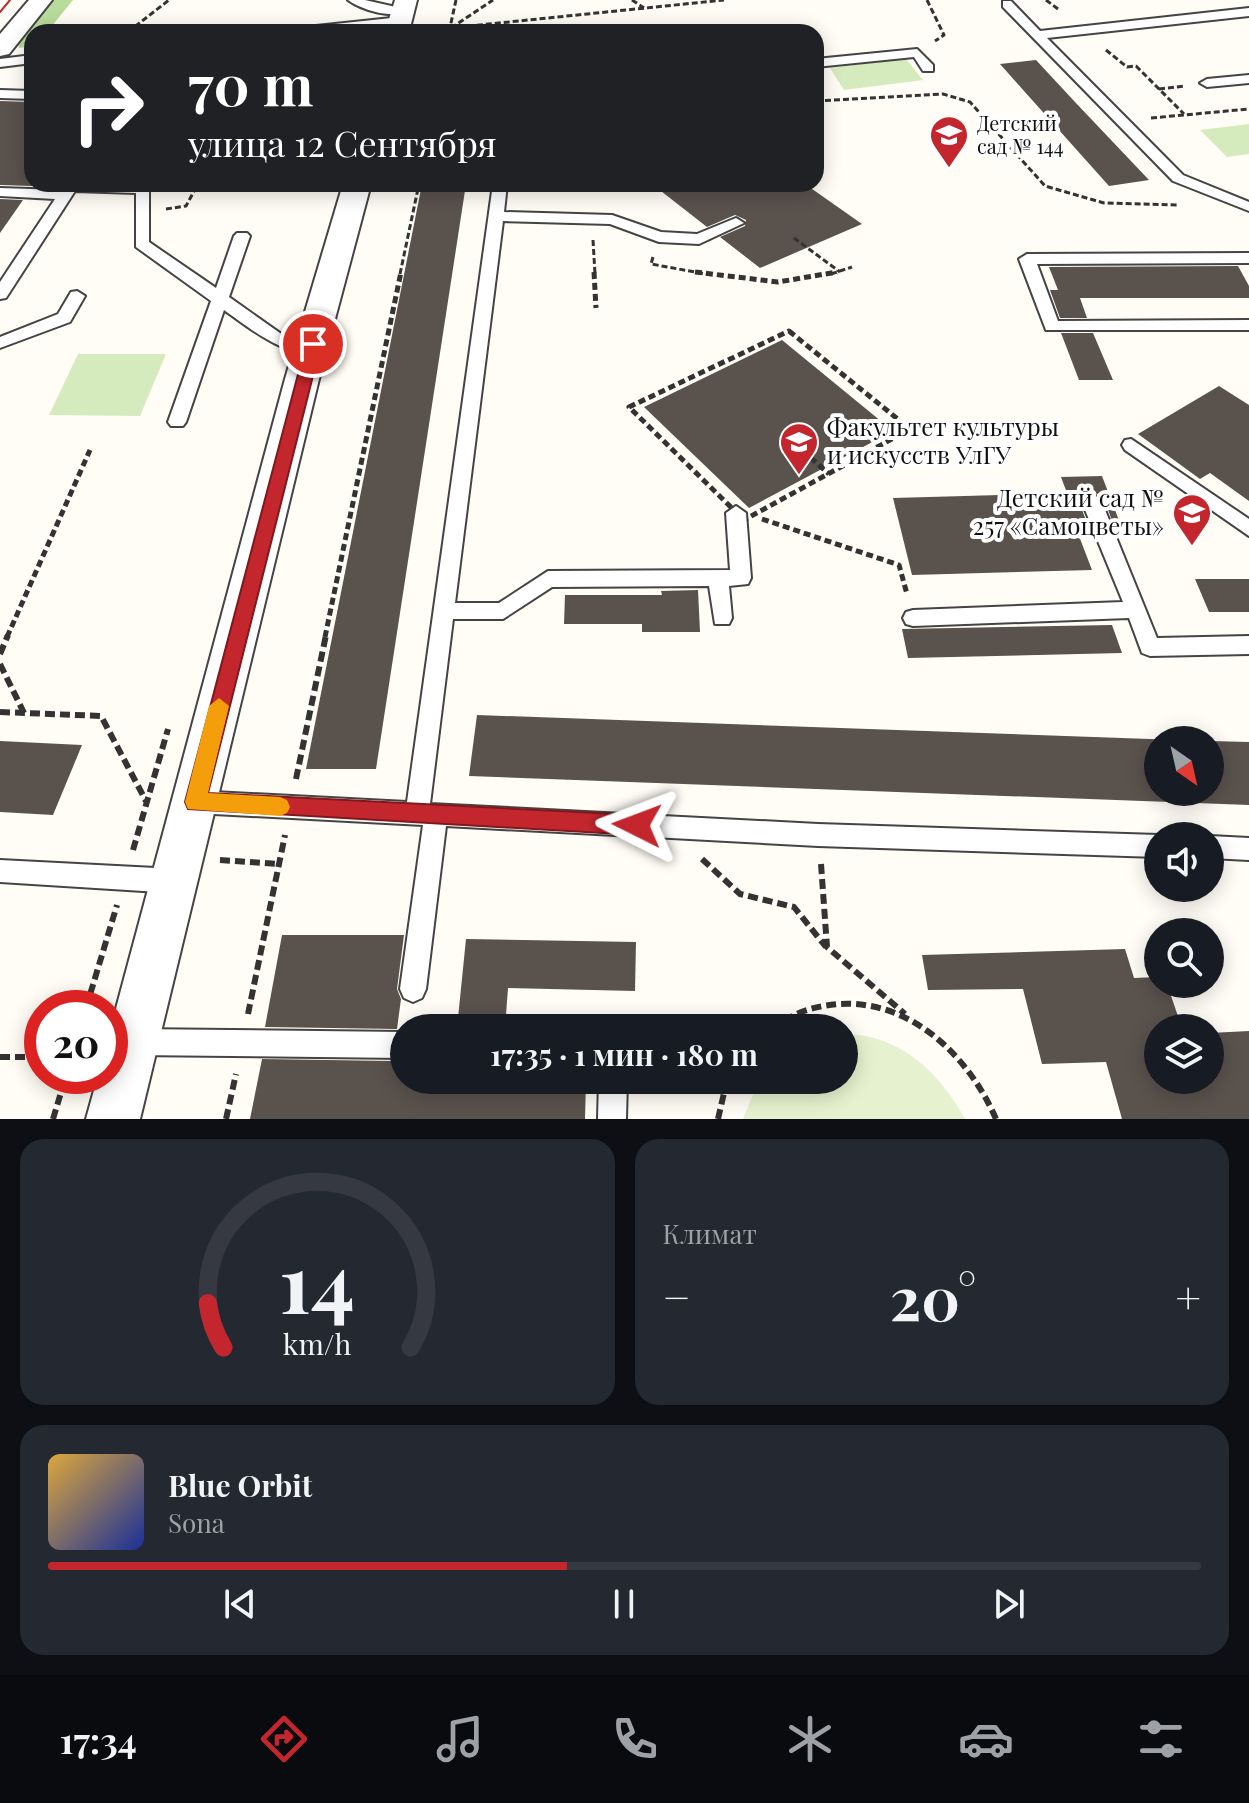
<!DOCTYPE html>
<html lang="ru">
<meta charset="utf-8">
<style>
:root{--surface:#171b24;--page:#242831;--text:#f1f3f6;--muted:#9ea1a6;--line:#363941;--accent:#c4262e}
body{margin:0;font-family:"Playfair Display",serif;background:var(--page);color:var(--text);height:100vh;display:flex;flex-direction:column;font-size:30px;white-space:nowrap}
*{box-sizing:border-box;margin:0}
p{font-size:26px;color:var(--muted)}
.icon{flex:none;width:44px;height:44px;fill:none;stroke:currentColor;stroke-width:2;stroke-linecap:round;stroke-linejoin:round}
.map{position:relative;height:1119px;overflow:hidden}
.panel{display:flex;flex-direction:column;gap:20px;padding:20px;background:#0d0f14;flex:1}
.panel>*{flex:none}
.hud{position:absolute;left:24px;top:24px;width:800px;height:168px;border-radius:24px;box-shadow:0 4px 20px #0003;background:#202124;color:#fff;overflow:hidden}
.needle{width:52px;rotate:146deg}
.fabs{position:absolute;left:1144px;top:726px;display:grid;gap:16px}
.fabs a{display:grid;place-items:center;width:80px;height:80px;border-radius:50%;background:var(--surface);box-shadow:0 4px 20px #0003;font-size:40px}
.speed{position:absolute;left:24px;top:990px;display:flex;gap:16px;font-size:40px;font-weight:700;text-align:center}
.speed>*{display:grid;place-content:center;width:104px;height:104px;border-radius:50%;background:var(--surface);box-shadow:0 4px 20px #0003;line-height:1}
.speed .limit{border:12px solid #d22;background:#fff;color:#111}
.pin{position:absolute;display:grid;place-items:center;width:68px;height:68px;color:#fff;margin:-34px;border:4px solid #fff;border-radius:50%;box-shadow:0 2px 8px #0007}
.me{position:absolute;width:88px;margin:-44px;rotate:273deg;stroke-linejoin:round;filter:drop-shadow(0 0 6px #0008)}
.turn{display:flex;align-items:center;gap:28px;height:168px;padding:0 32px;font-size:36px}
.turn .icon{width:104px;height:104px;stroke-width:2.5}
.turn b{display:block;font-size:56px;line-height:68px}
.big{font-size:60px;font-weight:700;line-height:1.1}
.panel .widget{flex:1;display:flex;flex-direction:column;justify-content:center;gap:12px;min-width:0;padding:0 28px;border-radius:24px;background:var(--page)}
.panel .dial{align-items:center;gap:0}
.dial svg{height:208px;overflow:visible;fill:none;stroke:var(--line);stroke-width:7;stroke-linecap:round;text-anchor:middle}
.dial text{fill:var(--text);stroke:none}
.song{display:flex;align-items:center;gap:24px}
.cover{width:96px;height:96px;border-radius:12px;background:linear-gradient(135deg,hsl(40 70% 55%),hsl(230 70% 35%))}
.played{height:8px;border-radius:4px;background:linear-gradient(90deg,var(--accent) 45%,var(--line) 45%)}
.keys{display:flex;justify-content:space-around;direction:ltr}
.heat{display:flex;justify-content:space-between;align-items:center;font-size:44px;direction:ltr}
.panel .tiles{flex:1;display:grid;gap:20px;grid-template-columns:1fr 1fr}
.widget:last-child{grid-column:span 2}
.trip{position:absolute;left:390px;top:1014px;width:468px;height:80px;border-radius:40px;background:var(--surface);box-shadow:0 4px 20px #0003;font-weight:700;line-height:80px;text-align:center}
.tabs{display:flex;height:128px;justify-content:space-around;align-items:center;background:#090b0e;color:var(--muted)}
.tabs .icon{width:56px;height:56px}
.tabs .selected{color:var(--accent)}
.tabs b{font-size:36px;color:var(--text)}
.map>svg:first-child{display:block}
.green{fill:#d5ebbd}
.forest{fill:#b9dc9c}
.pitch{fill:#e6f2cf}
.building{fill:#5a524d}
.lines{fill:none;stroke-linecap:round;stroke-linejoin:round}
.lane-casing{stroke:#444;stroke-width:4}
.street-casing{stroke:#444;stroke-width:4}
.path-far2{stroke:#333;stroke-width:3;stroke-dasharray:6 3;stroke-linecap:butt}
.path-far1{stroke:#333;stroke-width:5;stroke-dasharray:7 4;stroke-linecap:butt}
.path{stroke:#333;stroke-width:6;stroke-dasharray:10 5;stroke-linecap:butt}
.lane{fill:#fff;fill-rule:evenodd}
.street{fill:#fff;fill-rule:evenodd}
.tram{stroke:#c4262e;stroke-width:2}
.route{fill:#c4262e;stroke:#7f191e;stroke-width:2}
.slow{fill:#f59e0b}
.labels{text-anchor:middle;stroke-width:8;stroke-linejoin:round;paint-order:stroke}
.far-poi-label{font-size:20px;fill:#111;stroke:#fff;text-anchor:start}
.poi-label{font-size:24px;fill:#111;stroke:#fff;text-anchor:start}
</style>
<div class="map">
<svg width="1249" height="1119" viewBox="0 0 1249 1119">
<rect width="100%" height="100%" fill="#fffdf5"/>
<!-- green -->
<g class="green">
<path d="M906,59L923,80L844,90L830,68Z"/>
<path d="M1249,124V154L1227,157L1200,130Z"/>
<path d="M78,354H166L140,416L49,415Z"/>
</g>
<!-- forest -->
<path class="forest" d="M50,0H73L47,32H32V46L19,48L18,41Z"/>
<!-- pitch -->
<path class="pitch" d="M844,1034C900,1034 940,1073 965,1119H743L759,1080H844Z"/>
<!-- building -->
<g class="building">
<path d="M1036,60L1075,102L1149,180L1109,186L1000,64Z"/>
<path d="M0,101L32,102V186L0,185Z"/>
<path d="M422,184H466L376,769H306Z"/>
<path d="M652,184H704L713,191L730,184H805L862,224L760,268L720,237L745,226L746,220L735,215L707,227Z"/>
<path d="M0,199L23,200L0,233Z"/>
<path d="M1238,266L1249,286V298H1080L1087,318H1060L1050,290H1058L1049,267Z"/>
<path d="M1061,333H1093L1113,380H1079Z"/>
<path d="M782,340L893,431L749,508L644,407Z"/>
<path d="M1219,386L1249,405V501L1210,473L1200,479L1138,434Z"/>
<path d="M1102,476L1120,523H1113L1104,499L1093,491L1078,499L1087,523H1074L1092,570L912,575L893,498L1067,493L1061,477Z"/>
<path d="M1195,579H1249V612H1209Z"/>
<path d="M698,590L700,632H642V624H564L565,595H662L661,591Z"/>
<path d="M1112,625L1122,653L908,658L902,629Z"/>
<path d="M477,715L1178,740H1158V792H1210V741L1249,742V805L469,776Z"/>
<path d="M0,741L82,745L53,815L0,812Z"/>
<path d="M282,935H404L397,989L401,999L397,1029L265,1027Z"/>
<path d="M466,939L636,942L635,991L508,988L505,1028H457Z"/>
<path d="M1125,949L1134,978L1158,977V984H1167L1182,1028H1158V1080H1210V1033L1249,1031V1119H1122L1106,1062L1042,1064L1023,989L928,990L922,955Z"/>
<path d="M262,1059L393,1061L404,1063V1080H586L585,1119H250Z"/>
</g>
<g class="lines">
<!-- lane casing -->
<g class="lane-casing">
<g id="lane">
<path d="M348,0H365L409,10C393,20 362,10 348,0Z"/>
<path d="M1003,1H1011L1040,31L1249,8V16L1047,38L1183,175L1249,202V211L1173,181L1003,7Z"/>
<path d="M401,17L405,18V24L332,32H291L297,28Z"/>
<path d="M917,49L933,65V71H923L914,57L816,67V59Z"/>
<path d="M32,55V63L0,67V59Z"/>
<path d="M1249,75V83L1207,87L1200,83L1207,79Z"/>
<path d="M0,90L32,91V99L0,98Z"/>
<path d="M65,184L149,186V242L216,288L234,236L237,233H247L250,236L229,297L287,338L313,339L321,344C297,369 246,325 224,310L186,422L183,426H171L168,422L211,301L136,247V193L75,191L6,298L0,299V282L55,199L0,196V188L60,190Z"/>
<path d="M493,184H507L504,212L612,215L661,232L697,234L736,218L744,223L699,244L659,242L610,224L503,221L455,603H499L548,571L730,570L726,513L736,506L746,513L751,578L748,584L729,586L732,618L729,624H715L709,586L552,587L503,619H453L430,804L818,824L1158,835L1161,836H1158V857L818,846L446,826L426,989L422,998L413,1002L404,998L400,989L423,825L195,813L187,809L183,802L187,795L195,791L407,802Z"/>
<path d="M1249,253V263L1037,264L1058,321L1249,320V330H1046L1019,259L1027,254Z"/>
<path d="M77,291L85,296L70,322L0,348V337L58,314L71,292Z"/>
<path d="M1131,439L1249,519V536L1125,450L1122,445L1125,440Z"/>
<path d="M1091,493L1101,500L1157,638L1249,636V654L1150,656L1142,653L1129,618L913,626L906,624L903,618L906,612L913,610L1123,602L1081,500Z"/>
<path d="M1210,836L1249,838V860L1210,858Z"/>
<path d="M0,860L175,869L184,873L187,881L184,889L175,893L0,882Z"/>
<path d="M133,1029L404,1032V1058L133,1055L123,1052L120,1042L123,1032Z"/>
<path d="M599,1080H627L626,1119H598Z"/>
</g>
</g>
<!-- street casing -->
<g class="street-casing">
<g id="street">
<path d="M29,0H52L9,54L0,56V34Z"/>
<path d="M395,0H417L409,32H385Z"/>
<path d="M343,184H371L319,379L140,1119H86L98,1076H110V1031L285,379Z"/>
</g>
</g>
<!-- path-far2 -->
<g class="path-far2">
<path d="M632,0L644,8"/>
<path d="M927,0L944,35L935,41"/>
<path d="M1046,0L1058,9"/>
<path d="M450,28L724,0"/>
<path d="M451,28L493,0"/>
<path d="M128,32L169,0"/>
<path d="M449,32L456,0"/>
<path d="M1106,50L1127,67L1136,66L1184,114"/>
<path d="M1159,89L1185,86"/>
<path d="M816,101L943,94L970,102L1045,186L1104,203L1178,205"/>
<path d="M1151,118L1249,109"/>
<path d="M166,209L186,206L198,184"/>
<path d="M794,238L840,272"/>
<path d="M593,240L595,274"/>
<path d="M653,257L651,264L706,274"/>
<path d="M400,274L419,184"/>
<path d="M831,274L852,267"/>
</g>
<!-- path-far1 -->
<g class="path-far1">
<path d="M594,272L596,308"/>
<path d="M695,272L778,282L837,272"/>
<path d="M789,331L910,429L744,520L629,407Z"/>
<path d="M794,443L829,474"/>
<path d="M762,519L899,565L907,594"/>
<path d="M7,637L90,450"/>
<path d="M325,637L401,272"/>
</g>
<!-- path -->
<g class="path">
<path d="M0,654L8,635"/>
<path d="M0,664L24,713"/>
<path d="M0,712L101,716L146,801"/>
<path d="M296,779L326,635"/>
<path d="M133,850L168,729"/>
<path d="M702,859L740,894L794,907L826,947"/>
<path d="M220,860L279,864"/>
<path d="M821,864L827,947L905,1014"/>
<path d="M86,1008L117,905"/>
<path d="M248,1014L285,835"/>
<path d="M771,1028C782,1022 793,1015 804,1011C891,982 964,1045 996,1119"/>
<path d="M0,1057H42"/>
<path d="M53,1119L66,1076"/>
<path d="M226,1119L236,1074"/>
<path d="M718,1119L727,1080"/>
</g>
<!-- lane -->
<use href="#lane" class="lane"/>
<!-- street -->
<use href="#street" class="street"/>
<!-- tram -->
<path class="tram" d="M0,12L10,0"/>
</g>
<!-- route -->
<path class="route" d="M313,339L321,344L208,793L637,815L645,818L648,825L645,832L637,835L188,809L185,802L306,344Z"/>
<!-- slow -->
<path class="slow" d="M219,698L229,706L208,793L280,797L287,800L290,807L287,813L280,816L188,809L185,802L209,706Z"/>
<!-- icons -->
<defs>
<g id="school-pin" transform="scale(2)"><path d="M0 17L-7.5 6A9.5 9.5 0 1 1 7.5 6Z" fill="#c4262e" stroke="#fff"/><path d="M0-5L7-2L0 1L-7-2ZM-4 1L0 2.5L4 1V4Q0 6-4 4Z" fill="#fff"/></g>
<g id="university-pin" transform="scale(2)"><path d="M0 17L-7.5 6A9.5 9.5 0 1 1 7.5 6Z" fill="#c4262e" stroke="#fff"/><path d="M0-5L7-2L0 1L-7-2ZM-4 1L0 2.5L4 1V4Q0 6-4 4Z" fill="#fff"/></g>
</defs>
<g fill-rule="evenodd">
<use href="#school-pin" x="949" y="135"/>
<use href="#university-pin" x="799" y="442"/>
<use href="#school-pin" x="1192" y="513"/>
</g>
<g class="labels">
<!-- far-poi labels -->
<g class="far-poi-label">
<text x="977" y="131">Детский<tspan x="977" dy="23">сад № 144</tspan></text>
</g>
<!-- poi labels -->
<g class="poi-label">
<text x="827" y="436">Факультет культуры<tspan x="827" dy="28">и искусств УлГУ</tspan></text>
<text x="1164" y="507" text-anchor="end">Детский сад №<tspan x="1164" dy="28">257 «Самоцветы»</tspan></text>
</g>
</g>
</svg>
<div class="fabs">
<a><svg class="needle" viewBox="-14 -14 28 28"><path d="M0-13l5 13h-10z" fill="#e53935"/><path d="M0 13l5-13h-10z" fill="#9ea1a6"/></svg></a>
<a><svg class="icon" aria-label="sound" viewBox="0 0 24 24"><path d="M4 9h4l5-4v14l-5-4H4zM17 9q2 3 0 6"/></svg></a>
<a><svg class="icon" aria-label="search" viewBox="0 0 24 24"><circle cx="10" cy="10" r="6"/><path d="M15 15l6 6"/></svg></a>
<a><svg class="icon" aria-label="layers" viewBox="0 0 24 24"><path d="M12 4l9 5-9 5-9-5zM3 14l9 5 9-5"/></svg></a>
</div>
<div class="speed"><div class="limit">20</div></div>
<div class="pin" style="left:313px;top:344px;background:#d93025"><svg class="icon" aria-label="arrive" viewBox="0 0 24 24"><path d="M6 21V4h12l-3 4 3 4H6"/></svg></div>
<svg class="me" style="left:637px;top:825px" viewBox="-20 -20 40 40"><path d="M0-17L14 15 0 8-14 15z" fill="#c4262e" stroke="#fff" stroke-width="4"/></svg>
<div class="trip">17:35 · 1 мин · 180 m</div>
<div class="hud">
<div class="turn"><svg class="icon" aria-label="right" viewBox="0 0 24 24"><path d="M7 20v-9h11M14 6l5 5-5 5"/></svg><div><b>70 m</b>улица 12 Сентября</div></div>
</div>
</div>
<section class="panel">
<div class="tiles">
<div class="widget dial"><svg viewBox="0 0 100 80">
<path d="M14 69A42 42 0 1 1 86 69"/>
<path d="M14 69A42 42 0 0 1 8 52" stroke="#c4262e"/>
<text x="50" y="56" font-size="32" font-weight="700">14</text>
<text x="50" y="72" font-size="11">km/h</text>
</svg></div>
<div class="widget"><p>Климат</p>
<div class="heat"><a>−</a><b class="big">20°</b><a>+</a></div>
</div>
<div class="widget">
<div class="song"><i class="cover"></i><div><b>Blue Orbit</b><p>Sona</p></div></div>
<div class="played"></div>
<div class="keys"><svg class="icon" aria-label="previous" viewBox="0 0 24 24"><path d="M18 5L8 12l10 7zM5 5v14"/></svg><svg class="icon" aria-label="pause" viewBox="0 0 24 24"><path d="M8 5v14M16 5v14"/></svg><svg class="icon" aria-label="next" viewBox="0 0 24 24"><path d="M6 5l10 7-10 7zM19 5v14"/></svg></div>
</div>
</div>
</section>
<nav class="tabs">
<b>17:34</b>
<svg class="icon selected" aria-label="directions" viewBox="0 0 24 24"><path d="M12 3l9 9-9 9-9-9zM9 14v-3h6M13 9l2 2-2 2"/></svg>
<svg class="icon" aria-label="music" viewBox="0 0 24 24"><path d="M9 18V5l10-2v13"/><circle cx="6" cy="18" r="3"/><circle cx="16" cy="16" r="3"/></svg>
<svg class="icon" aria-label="phone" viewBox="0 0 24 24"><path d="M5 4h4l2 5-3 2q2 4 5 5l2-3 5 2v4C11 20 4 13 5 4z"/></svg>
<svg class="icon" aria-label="climate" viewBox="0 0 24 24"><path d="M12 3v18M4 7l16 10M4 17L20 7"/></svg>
<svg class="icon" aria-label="car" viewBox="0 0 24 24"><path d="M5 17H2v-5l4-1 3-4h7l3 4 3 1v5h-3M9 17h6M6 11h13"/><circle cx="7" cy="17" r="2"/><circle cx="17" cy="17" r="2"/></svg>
<svg class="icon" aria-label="filters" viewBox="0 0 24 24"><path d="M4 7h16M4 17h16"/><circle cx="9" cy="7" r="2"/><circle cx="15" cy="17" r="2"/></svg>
</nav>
